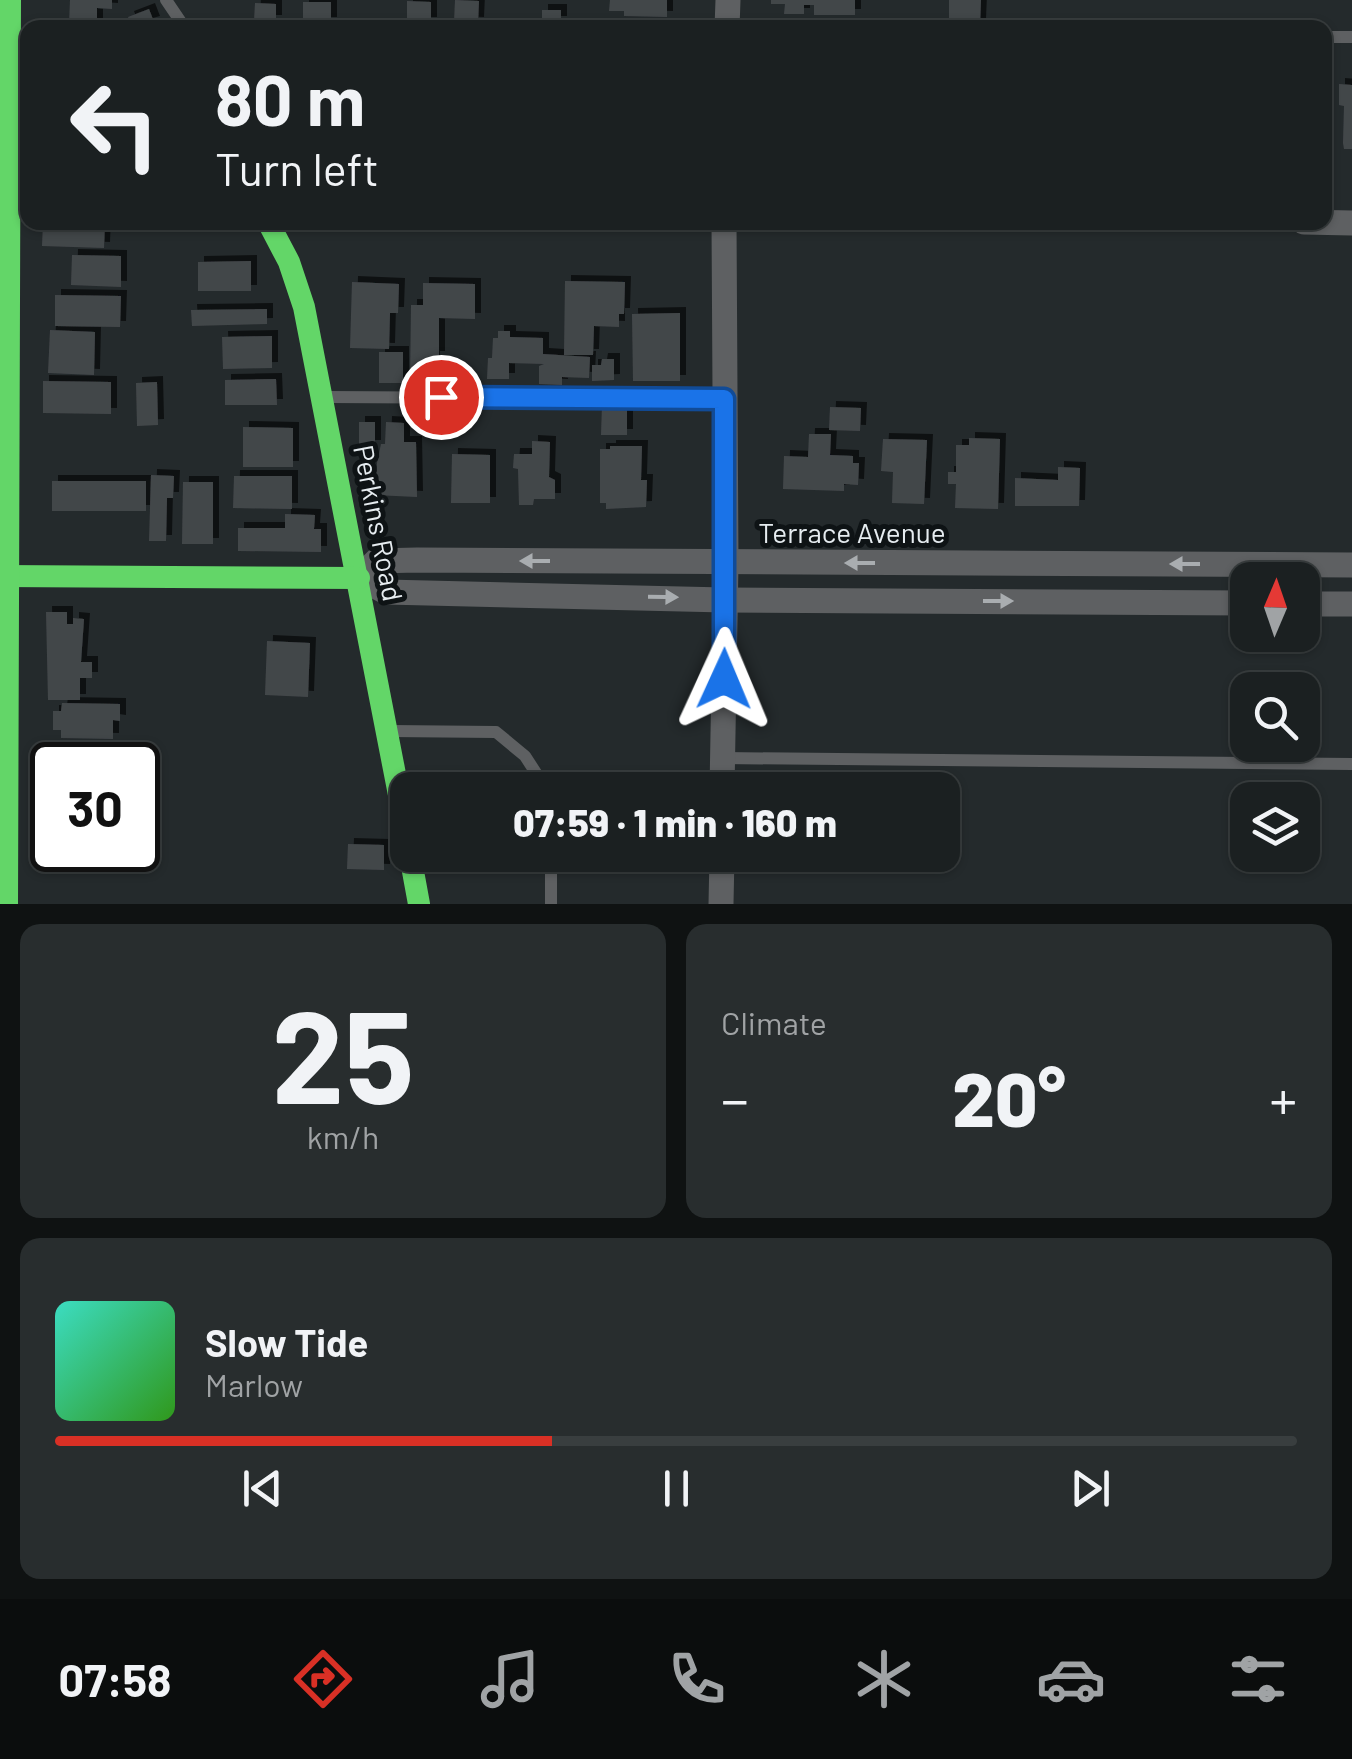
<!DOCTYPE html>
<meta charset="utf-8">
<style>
:root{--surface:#1b2021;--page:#282d2e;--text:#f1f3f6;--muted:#a0a3a5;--line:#393e3f;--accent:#d93025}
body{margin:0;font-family:Barlow,sans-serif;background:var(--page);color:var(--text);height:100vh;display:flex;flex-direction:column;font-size:38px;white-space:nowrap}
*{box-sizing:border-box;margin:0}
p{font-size:32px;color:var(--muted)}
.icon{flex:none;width:55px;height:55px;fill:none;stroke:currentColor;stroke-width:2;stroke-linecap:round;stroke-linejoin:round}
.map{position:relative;height:904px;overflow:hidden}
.sheet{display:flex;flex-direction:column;gap:20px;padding:20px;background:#0f1212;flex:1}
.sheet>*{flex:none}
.banner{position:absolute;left:20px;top:20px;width:1312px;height:210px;border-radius:20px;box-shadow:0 2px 8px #0004,0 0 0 2px var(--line);background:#1b2021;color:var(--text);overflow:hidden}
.needle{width:65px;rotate:2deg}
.fabs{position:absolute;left:1230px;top:562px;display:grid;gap:20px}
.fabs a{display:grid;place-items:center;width:90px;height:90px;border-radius:20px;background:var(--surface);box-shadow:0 2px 8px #0004,0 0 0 2px var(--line);font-size:50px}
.speed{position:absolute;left:30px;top:742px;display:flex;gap:20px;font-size:50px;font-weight:700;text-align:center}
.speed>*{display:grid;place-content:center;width:130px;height:130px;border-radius:50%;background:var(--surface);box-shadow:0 2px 8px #0004,0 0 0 2px var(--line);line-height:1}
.speed .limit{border:5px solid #111;border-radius:15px;background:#fff;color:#111}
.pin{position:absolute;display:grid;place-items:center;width:85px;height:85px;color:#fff;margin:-42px;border:5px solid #fff;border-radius:50%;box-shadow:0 2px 10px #0007}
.me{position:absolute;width:110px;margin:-55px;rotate:1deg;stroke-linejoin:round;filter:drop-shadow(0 0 8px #0008)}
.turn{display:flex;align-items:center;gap:35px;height:210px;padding:0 30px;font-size:45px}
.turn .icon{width:130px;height:130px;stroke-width:2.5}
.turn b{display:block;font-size:70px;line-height:85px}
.big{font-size:75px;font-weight:800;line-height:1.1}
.sheet .card{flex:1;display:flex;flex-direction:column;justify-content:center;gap:15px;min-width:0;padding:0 35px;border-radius:20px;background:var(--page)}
.sheet .dial{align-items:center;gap:0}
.dial b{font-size:130px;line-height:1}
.song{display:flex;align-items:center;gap:30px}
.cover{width:120px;height:120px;border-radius:15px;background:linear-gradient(135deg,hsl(170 70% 55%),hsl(110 70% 35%))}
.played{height:10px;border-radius:5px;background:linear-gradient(90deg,var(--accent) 40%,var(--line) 40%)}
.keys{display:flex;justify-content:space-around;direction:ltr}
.heat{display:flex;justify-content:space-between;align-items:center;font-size:55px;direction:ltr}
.sheet .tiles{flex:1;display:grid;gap:20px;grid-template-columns:1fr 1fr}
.card:last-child{grid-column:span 2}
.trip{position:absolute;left:390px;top:772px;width:570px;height:100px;border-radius:20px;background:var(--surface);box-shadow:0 2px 8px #0004,0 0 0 2px var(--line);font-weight:800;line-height:100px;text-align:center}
.tabs{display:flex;height:160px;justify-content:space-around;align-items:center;background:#0b0d0d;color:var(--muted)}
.tabs .icon{width:70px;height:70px}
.tabs .on{color:var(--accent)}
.tabs b{font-size:45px;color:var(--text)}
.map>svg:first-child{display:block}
.building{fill:#43474a;filter:url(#shadow)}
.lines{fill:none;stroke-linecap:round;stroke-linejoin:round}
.lane{stroke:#5e6062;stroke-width:12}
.street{stroke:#5e6062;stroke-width:25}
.fast{stroke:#63d668;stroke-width:22}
.oneway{fill:#a9adb0}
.route-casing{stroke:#114b97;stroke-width:25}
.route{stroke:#1a73e8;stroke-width:18}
.labels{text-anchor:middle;stroke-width:10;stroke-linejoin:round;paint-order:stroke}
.street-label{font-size:28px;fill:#e6ecf0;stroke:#0e1315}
</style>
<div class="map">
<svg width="1352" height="904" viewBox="0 0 1352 904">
<defs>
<filter id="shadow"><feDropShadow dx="6" dy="-6" stdDeviation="0" flood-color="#0009"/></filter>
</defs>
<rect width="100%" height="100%" fill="#242a2c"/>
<!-- building -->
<g class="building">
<path d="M70,0H112V9L97,8V24H69Z"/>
<path d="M455,0L479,1L478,23L454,22Z"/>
<path d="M610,0H667V17L624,16V11H609Z"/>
<path d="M771,0H855V15H814V5H804V14H784L785,4H771Z"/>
<path d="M949,0H981L980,25L949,24Z"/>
<path d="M407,1L431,2V23H407Z"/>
<rect x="303" y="2" width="28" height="21"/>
<path d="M255,3L276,4V21H254Z"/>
<path d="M149,9L154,22L132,28L128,17Z"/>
<rect x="542" y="10" width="19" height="12"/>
<path d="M1339,84L1352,85V149H1344L1343,143L1344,106L1339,105Z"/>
<path d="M43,222H105L104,248L42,246Z"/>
<path d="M72,255L121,256V287L71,285Z"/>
<path d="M251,261V291H198V262Z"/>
<path d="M565,281L625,282L624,314H619V327L594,326L593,355H564Z"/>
<path d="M352,282L399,284L398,313H390L389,349L350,348Z"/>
<path d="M423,283L475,284V319L439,318V357H434V384L410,383L411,305H423Z"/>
<path d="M55,295L121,296L120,327L55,326Z"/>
<path d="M267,309V324L192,326L191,310Z"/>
<path d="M680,313V381H633L632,314Z"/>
<path d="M50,330L95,332L94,375L48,373Z"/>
<path d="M498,331H510V337L543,338V354L590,357L589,378L562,377V385L539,384V366L544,364L509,363V379H487L488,358H492L493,338H498Z"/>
<path d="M272,336V368L223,369L222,337Z"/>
<rect x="379" y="352" width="24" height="31"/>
<path d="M602,359H614V380L592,381V365H601Z"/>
<path d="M276,379L277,405H225V380Z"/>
<path d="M43,381L111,382V414L43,413Z"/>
<path d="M157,382L158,425L137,426L136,383Z"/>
<path d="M602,405L627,406V435H601Z"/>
<path d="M830,407L861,408L860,431L829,430Z"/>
<rect x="359" y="422" width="16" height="24"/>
<path d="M386,422L404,423V442H416L417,497L375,495L377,463L381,444H385Z"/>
<path d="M243,427L293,428V467H243Z"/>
<path d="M809,434H831L830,455L853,456V463H859L858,485L844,484V491L783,489L784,456L808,457Z"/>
<path d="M969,438L1000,439L998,509L955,508L956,484H948V472H956V445H969Z"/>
<path d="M883,439L927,440L924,504L892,503L893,472L881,471Z"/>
<path d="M532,441L550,442L549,477L555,480V499H534L533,505H519L518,469L513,468L514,454H532Z"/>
<path d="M610,446H642L641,480H647L646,507L606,509V503H600V449H610Z"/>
<path d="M452,454L490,455V503H451Z"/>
<path d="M1058,467L1080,468L1079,506H1015V478L1058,480Z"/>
<path d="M151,475L174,476L173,498H167L166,541H149Z"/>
<path d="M234,476H292V509L233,508Z"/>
<rect x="52" y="481" width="94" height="30"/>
<path d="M183,482H213V544H182Z"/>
<path d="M285,514L315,515L314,529H321V552L238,551V528H285Z"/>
<path d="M46,612H67V624H73V618L84,619L81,662H92V678H80V700H48Z"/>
<path d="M267,641L310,643L308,697L265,695Z"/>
<path d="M62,703L120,704V721L113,720V739L61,738V730H53V711H61Z"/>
<path d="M44,750L111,751V765H52V782H44Z"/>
<path d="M45,795H52V827H44Z"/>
<path d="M45,833H52V850H105V870L44,869Z"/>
<path d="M348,844L384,845V870L347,869Z"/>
</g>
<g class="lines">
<!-- lane -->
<g class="lane">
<path d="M166,0L185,28"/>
<path d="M1325,37H1352"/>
<path d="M326,397L724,399"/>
<path d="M390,731L496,732L525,756L547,790"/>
<path d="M723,758L1352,764"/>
<path d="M551,904V855"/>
</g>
<!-- street -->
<g class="street">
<path d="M727,28L728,0"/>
<path d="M1304,222L1352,223"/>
<path d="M1248,603L725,600L386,592L359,578L376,561L417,560L1352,565"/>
<path d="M1302,604H1352"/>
<path d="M722,790L726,563L724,222"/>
<path d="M721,904L722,855"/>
</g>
<!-- fast -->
<g class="fast">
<path d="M268,222L289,262L304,307L408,841"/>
<path d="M0,576L359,578"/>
<path d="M410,855L419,904"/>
<path d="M7,904L10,0"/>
</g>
</g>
<!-- one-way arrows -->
<defs><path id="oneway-solid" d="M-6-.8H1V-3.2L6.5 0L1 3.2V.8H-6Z" transform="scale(2.5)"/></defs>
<g class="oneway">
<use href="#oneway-solid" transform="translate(535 561) rotate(-180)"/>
<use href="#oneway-solid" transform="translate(860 563) rotate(-180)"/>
<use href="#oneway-solid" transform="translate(1185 564) rotate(-180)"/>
<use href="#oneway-solid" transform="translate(663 597) rotate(1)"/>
<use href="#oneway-solid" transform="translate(998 601)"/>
</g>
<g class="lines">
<!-- route casing -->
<g class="route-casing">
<path id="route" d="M441,397L724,399V679"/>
</g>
<!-- route -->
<use href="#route" class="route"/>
</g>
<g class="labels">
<!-- street labels -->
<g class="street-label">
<text transform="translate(378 523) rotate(79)" y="10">Perkins Road</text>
<text x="852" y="543">Terrace Avenue</text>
</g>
</g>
</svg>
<div class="fabs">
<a><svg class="needle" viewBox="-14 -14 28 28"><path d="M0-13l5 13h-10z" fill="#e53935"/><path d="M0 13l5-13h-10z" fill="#a0a3a5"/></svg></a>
<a><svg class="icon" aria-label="search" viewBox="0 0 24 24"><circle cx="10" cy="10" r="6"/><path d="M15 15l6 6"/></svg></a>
<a><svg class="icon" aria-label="layers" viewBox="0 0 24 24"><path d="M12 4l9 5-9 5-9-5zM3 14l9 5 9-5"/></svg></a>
</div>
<div class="speed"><div class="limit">30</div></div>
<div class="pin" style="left:441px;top:397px;background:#d93025"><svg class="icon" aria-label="arrive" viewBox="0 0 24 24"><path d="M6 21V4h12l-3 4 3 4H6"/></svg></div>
<svg class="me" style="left:724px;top:679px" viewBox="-20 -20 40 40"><path d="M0-17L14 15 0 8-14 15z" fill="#1a73e8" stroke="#fff" stroke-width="4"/></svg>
<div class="trip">07:59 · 1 min · 160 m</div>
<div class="banner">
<div class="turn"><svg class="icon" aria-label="left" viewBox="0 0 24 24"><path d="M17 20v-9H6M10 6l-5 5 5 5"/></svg><div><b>80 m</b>Turn left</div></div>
</div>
</div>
<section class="sheet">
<div class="tiles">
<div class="card dial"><b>25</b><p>km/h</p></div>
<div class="card"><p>Climate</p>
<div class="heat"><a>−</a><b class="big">20°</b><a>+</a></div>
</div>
<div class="card">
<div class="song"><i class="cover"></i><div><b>Slow Tide</b><p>Marlow</p></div></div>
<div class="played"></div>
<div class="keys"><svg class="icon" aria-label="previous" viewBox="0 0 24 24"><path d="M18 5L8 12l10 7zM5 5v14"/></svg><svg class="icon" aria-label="pause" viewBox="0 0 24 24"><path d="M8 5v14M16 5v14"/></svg><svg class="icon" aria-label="next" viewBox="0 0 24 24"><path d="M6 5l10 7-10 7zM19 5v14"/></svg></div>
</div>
</div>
</section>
<nav class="tabs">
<b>07:58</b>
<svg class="icon on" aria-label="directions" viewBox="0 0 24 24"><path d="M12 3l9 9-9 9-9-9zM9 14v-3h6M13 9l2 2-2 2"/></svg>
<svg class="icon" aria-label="music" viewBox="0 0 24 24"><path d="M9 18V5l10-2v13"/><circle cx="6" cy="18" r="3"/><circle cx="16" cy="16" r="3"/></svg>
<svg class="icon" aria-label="phone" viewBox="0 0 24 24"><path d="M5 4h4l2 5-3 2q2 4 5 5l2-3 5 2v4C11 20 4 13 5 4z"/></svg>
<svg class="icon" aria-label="climate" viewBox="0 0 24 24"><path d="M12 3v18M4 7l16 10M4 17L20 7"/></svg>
<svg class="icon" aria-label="car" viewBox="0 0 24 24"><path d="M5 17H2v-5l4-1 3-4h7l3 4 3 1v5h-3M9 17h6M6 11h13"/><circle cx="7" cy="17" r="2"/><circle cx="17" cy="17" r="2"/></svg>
<svg class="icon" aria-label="filters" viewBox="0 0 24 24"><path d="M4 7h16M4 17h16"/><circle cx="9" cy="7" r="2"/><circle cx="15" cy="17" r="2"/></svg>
</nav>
